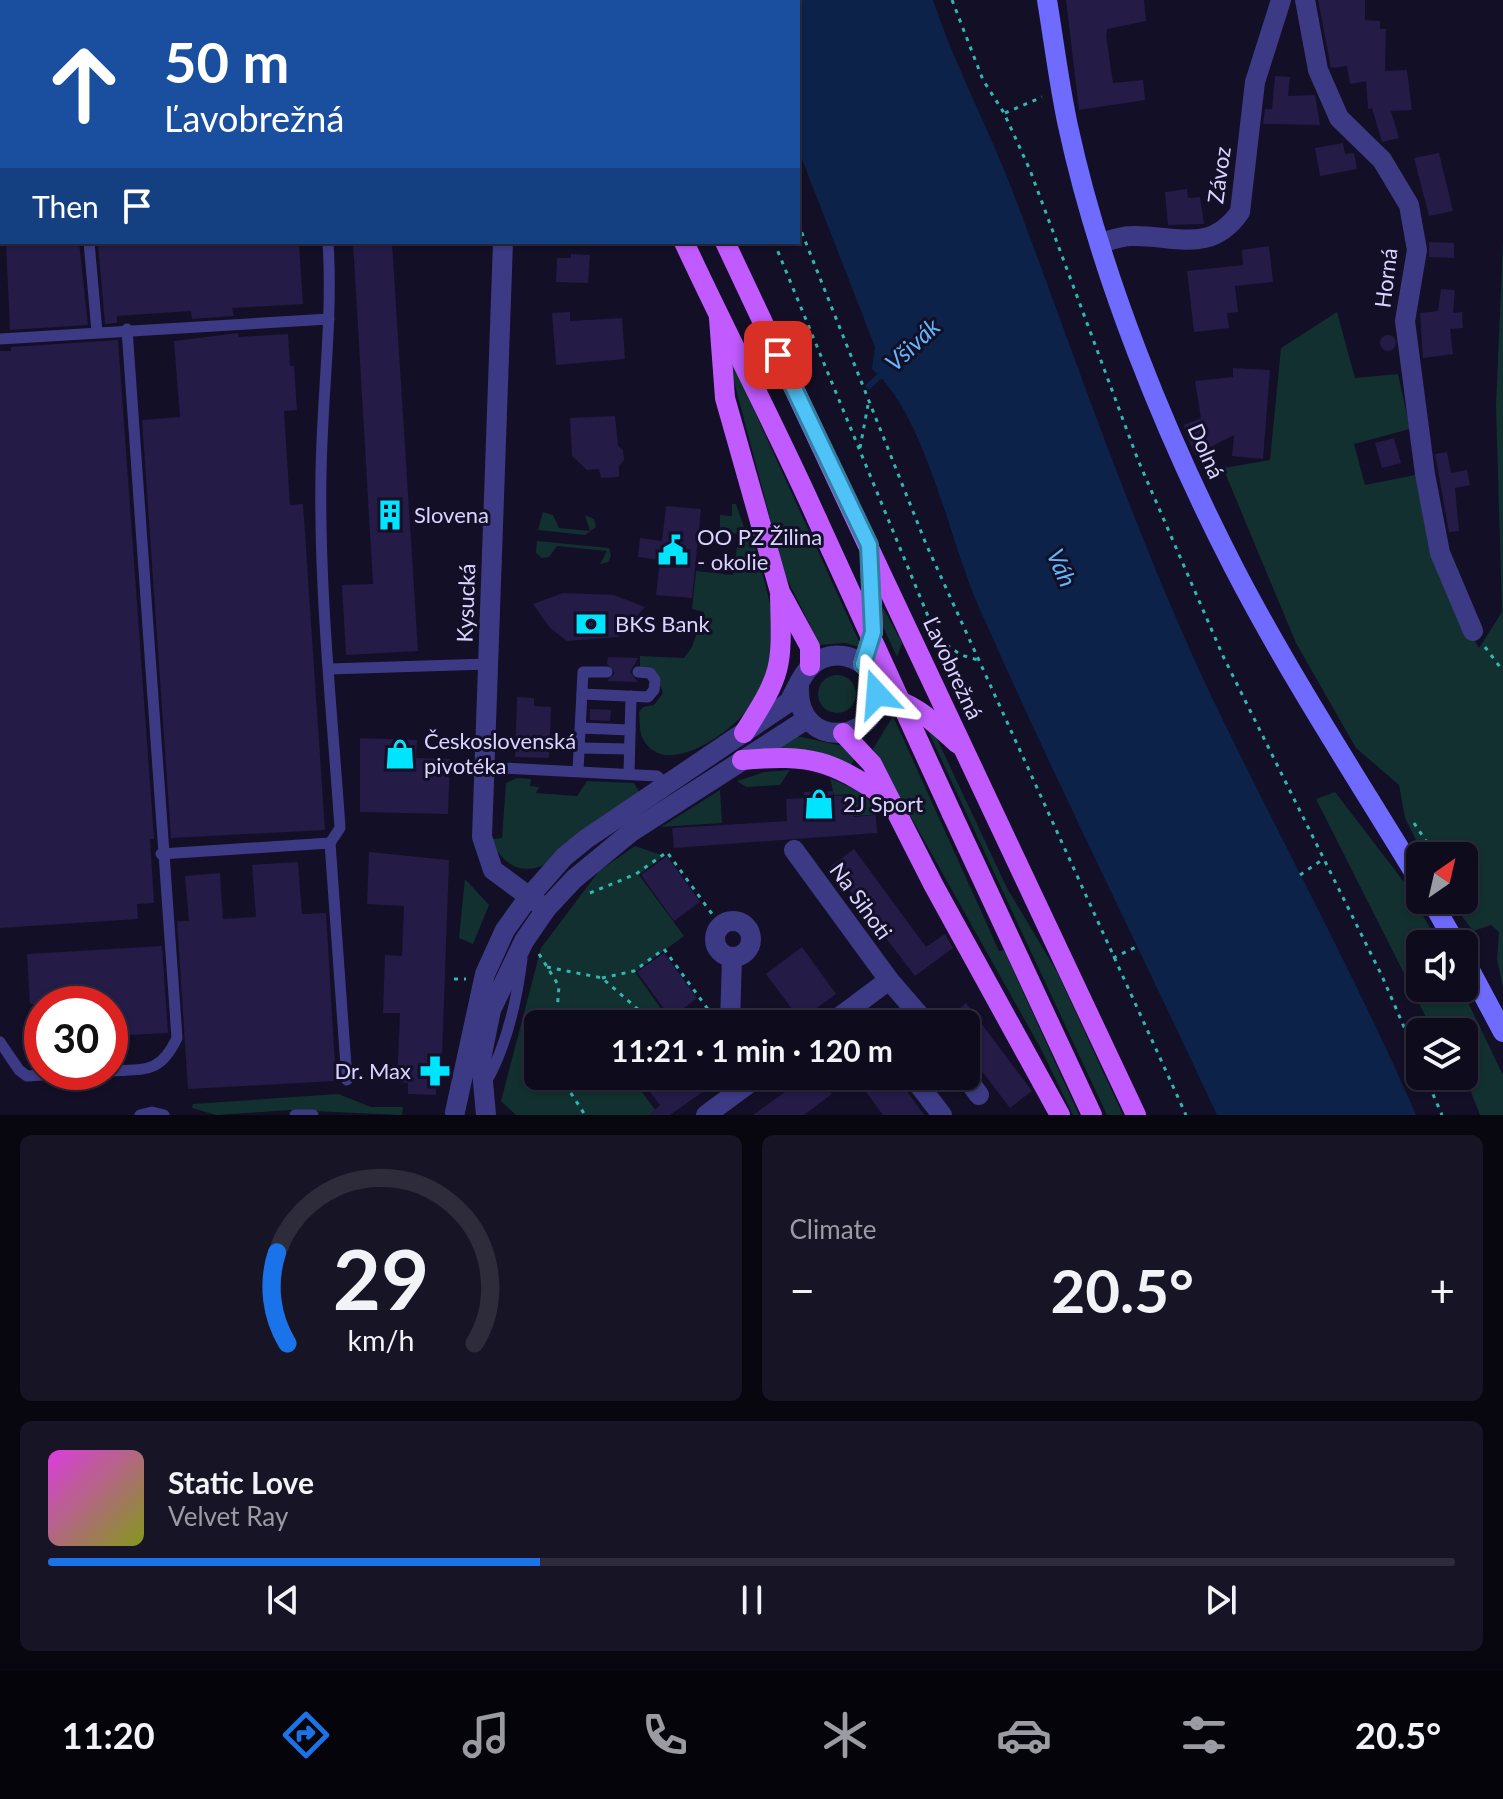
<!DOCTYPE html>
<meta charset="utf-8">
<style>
:root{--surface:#0e0b1c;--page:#171425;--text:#f1f3f6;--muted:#9b9ba3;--line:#2e2b3b;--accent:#1a73e8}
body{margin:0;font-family:Lato,sans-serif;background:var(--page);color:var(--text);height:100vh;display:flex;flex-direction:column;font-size:30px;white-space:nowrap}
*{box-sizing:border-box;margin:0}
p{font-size:26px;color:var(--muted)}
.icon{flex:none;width:44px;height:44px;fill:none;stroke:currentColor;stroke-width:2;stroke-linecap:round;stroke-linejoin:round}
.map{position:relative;height:1115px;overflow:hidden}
.drawer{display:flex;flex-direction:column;gap:20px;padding:20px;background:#08060f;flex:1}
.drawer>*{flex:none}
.guide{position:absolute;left:0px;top:0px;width:800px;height:244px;box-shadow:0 2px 6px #0004,0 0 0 2px var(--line);background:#1a4fa0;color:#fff;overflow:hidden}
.needle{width:52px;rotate:34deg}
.controls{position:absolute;left:1406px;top:842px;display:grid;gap:16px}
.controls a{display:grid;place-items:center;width:72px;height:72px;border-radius:12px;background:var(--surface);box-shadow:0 2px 6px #0004,0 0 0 2px var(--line);font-size:40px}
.speed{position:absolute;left:24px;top:986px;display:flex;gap:16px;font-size:40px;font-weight:700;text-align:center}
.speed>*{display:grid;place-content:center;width:104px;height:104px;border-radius:50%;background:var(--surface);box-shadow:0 2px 6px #0004,0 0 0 2px var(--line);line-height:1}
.speed .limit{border:12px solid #d22;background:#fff;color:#111}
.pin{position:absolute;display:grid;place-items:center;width:68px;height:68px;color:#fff;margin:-34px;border-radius:16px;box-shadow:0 4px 12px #0006}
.me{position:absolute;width:88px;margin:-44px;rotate:341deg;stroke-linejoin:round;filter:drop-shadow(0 0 6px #0008)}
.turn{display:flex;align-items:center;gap:28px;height:168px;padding:0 32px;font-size:36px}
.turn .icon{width:104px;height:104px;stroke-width:2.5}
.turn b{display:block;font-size:56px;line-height:68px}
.then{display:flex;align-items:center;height:76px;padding:0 32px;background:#0003;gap:16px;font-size:30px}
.big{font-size:60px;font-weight:700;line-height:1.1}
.drawer .card{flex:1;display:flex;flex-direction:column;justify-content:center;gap:12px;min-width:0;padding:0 28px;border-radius:12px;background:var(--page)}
.drawer .dial{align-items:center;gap:0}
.dial svg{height:208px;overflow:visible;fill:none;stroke:var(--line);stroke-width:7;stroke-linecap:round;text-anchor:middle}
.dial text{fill:var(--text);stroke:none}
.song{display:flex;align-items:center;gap:24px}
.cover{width:96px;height:96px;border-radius:12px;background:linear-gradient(135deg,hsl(300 70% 55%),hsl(70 70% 35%))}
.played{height:8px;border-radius:4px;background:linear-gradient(90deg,var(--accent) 35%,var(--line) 35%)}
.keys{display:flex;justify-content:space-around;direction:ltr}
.heat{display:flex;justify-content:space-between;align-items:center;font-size:44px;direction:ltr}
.drawer .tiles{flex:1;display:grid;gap:20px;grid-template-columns:1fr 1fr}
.card:last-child{grid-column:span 2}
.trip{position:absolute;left:524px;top:1010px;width:456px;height:80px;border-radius:12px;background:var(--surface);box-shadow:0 2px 6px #0004,0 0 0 2px var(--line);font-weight:700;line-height:80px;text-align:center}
.dock{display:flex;height:128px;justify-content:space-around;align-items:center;background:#06040b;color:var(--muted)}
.dock .icon{width:56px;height:56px}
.dock .on{color:var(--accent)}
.dock b{font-size:36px;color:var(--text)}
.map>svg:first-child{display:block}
.green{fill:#12302f}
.water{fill:#0c2248}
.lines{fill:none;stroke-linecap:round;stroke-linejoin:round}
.stream{stroke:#0c2248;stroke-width:6}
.building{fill:#241b47}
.path{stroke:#2fb8b0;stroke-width:3;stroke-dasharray:4 6;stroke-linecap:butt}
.service{stroke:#3d3a85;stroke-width:11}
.minor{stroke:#3d3a85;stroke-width:20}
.secondary{stroke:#6f6bff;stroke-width:20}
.primary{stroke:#c25bff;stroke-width:20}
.primary-bridge{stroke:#c25bff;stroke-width:20}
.route-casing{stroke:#337fa1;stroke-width:20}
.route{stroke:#4fc3f7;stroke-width:14}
.labels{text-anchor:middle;stroke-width:6;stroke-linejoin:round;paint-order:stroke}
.street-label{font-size:22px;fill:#d9d4ff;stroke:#130f26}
.poi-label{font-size:22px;fill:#d9d4ff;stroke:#130f26;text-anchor:start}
.water-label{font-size:24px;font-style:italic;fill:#62b6ff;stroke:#130f26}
</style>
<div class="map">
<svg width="1503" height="1115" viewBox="0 0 1503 1115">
<rect width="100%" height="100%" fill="#130f26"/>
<!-- green -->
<g class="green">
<path d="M1503,241V988L1497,959L1499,932L1491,925L1473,931L1450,900H1464V856H1424L1405,818L1399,785L1356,748L1296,643L1223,468L1270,460L1281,348L1337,312L1355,378L1398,374L1410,429L1354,444L1365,485L1415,475L1442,582L1479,648L1502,612L1496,406Z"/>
<path d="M727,355H729L862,648L845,643L820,645L785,575Z"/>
<path d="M732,504H736L749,542L754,543C762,577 782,629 773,664C770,677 757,697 749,708C731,732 663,782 642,737C639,730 640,719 639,712L643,707L654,705L663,693L657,678L640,670V656L684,658L692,647L704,612L692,609L696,571L733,575L739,534L720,531V515L732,516Z"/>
<path d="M543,512L553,515L559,528L590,531L585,515L594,519L596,527L585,535L538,530Z"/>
<path d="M537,541L609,548L611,556L608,562L600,564L607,551L557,546L549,557L542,558L536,553Z"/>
<path d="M881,604L902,643L897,657L880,620Z"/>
<circle cx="837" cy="694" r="19"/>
<path d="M916,705L930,724L1007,888L1057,972L1123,1115H1107Z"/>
<path d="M893,716L999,951L1004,950L1079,1115H1073L1041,1049L873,749Z"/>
<path d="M796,736L843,746L856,756L851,765L778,749Z"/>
<path d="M790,770L780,785L746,787L737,781L765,772Z"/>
<path d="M517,778L531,779L530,786L539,787L536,793L577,796L587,781L634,783L640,793L542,866C518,875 500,862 492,839L502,838L506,783Z"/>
<path d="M830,778L861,792L883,814L854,816L852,794L834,795Z"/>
<path d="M720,790L722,823L661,827Z"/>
<path d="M1335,792L1404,882L1439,944H1420V988H1461L1503,1075V1115H1480L1464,1074V1032H1436L1426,1017L1316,799Z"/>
<path d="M635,846L664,856L639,875L684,936L635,972L672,1024H538V1076H630L659,1115H516L501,1101L541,948L599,871Z"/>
<path d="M465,879L489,905L473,944L459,938Z"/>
<path d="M338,1094L371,1107H403L402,1115L290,1110L216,1115L192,1108L193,1104Z"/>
</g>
<!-- water -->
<path class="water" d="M741,0H933C955,66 988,127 1013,192C1079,367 1138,545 1220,714C1285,848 1357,979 1416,1115H1217C1138,945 1053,776 978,605C949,539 925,414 872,369L875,347L798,149V2Z"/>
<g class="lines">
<!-- stream -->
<path class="stream" d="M869,386L884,372"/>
</g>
<!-- building -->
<g class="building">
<path d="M1066,0H1144L1146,21L1107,29L1106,35L1113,83L1143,80L1145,100L1079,110Z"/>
<path d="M1318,0H1365V20L1380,21V29H1386L1385,71L1407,70L1412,110L1391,111L1399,138L1382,142L1372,108L1368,109L1366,81L1350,84L1347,66L1331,68Z"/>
<path d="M1275,76L1290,77L1288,96L1315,95L1320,125L1263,124L1265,109H1272Z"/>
<path d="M1343,143L1345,154L1354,153L1357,169L1320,176L1315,148Z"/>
<path d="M1439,153L1453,211L1429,216L1414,158Z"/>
<path d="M1187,189L1188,198L1200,197L1204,224L1168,225L1165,192Z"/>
<path d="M79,242L88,325L10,330L6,244Z"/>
<path d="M134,242H299L303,304L232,308L234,316L192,319L191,311L117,316V323L105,324L98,245Z"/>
<path d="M353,242H392L418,651L346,655L342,585L373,584Z"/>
<path d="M1429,242L1454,243V258L1429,257Z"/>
<path d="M1269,246L1273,282L1235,286L1238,312L1227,313L1229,328L1194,332L1187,271L1243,265L1242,250Z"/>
<path d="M571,254L590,255L588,283L556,282L557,258H571Z"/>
<path d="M1441,289L1455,290L1453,313L1462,312L1463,328L1450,329L1453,354L1423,358L1420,313L1438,311Z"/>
<path d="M570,312V321L622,318L625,359L556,365L552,313Z"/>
<path d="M238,333L239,337L288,334L290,366H294L297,410L284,411L290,505L303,504L325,830L171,838L142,420L180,417L174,341Z"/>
<circle cx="1388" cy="343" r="8"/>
<path d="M118,340L154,839H150L154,903L137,904L138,919L0,928V351H11V347Z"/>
<path d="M1233,368L1270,370L1263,459L1232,456L1234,435L1195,455L1185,431L1184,425L1201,418L1195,381L1233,377Z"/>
<path d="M615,416L618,446L623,450L624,460L619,466V477L601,478L599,469L587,470L572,456L570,418Z"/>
<path d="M1394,438L1401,463L1382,468L1375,443Z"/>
<path d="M1447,452L1451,473L1467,470L1470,485L1455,488L1459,531L1449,532L1435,454Z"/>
<path d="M666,506L701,509L692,598L656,595L660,560L638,557L640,538L662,541Z"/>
<path d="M563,593L614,595L645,607L618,637L567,641L550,628L533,604Z"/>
<path d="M608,657L638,658L630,672L638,682L607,681L615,673L607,664Z"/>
<path d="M517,697L534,698V706L551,707L549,758L515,757Z"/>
<path d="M590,709L611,710L610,721L590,720Z"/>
<path d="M360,738L417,740L416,758L450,759L448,814L360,812Z"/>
<path d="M833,791V796L852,795L853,817L876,815L877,833L674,848L672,828L787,821L786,799L804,798V792Z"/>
<path d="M854,849L926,947L945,934L953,948L915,976L831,866Z"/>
<path d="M369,852L449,860L441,1085H436V1095L408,1094V1083L397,1082L400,1013H383L385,955L402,956L404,906L367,904Z"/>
<path d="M667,856L700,902L674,921L641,875Z"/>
<path d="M298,862L302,914L326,913L336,1081L188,1089L177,921H189L185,876L220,873L223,919L256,917L252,865Z"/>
<path d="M162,946L168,1033L110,1036V1004H30L27,954Z"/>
<path d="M802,947L836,994L800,1020L766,974Z"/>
<path d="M664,953L697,998L671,1018L637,972Z"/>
<path d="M966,1003L1032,1091L1010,1108L966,1050V1024H941Z"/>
<path d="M638,1076H693L704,1091L670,1115H649L660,1105Z"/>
<path d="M790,1076H819L832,1094L804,1115H753L796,1084Z"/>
<path d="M868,1076H896L924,1115H883L859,1082Z"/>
</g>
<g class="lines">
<!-- path -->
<g class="path">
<path d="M677,0L678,2"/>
<path d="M718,0L719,2"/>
<path d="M952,0L983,80L1004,113L1030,170L1138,460L1223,656L1382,976L1420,1064"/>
<path d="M1005,113L1042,97"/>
<path d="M798,223L926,544L1186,1115"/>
<path d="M774,242L937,638L961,655L978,660"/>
<path d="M860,448L868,405"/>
<path d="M1485,647L1503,671"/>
<path d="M1414,823L1436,856"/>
<path d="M1300,875L1322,860"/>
<path d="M590,893L636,874L667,852L715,918"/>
<path d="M539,954L559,986L556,1024"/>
<path d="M1113,958L1138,946"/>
<path d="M547,967L602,978L655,1024"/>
<path d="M602,978L634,971L664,949L710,1012"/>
<path d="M454,979H466"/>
<path d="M526,1019L555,1024"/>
<path d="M560,1076L585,1115"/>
<path d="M699,1076L709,1089"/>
<path d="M1425,1076L1442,1115"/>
</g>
<!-- service -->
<g class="service">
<path d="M312,0V2"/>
<path d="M0,220L2,221"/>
<path d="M89,242L97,332"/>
<path d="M0,339L329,319"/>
<path d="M329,669L488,664"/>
<path d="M582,694L648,697L654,690L655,680L650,673L638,672"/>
<path d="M581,728L630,730"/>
<path d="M580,748L629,749"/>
<path d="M483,767L657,776L668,787"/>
<path d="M578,770L583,672H607"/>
<path d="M629,773L631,696"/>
<path d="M330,843L347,1080"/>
<path d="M161,854L330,843L340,828C332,710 319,592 321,474C322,396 333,320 328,242"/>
<path d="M0,1042L19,1070L27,1076L90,1072"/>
<path d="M110,1071C145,1069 160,1074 177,1038L127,329"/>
<path d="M485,1084C506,1048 517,999 522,959"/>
<path d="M140,1115L152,1112L164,1115"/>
<path d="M295,1115H313"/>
</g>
<!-- minor -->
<g class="minor">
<path d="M476,0L477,2"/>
<path d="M1305,0L1318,70L1339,118L1382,160L1409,205L1417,250L1405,321L1425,474L1440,553L1473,631"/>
<path d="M503,242L482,837L493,870L546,909"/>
<path d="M1101,243C1111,240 1122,236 1132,236C1175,235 1210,255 1240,212L1255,82L1281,0"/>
<path d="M794,850L889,980L927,1024"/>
<circle cx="733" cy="939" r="18"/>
<path d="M730,1024L732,957"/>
<path d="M830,1024L889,980"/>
<path d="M912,1076L942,1115"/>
<path d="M965,1076L979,1095"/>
<path d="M455,1112L485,974L505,930L528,898L564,857L586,839L789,702C796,690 801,675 811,666C832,646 868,656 875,684C891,741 795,756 799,686"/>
<path d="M486,1115L481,1059L491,1010L524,941L546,909L574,879L631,832L807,719"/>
<path d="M706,1115L759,1076"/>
</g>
<!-- secondary -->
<g class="secondary">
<path d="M1047,0C1054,42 1059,84 1068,126C1100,274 1165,434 1234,568C1290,676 1357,778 1420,882"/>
<path d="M1431,900L1456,944"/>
<path d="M1464,959L1503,1032"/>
</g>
<!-- primary -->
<g class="primary">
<path d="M565,0L567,2"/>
<path d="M609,0L610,2"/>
<path d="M684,242C727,335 775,425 817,519"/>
<path d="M725,242L1136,1115"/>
<path d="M719,318L725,398L780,592L810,647V666"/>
<path d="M863,664L873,632L870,557"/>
<path d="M877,694C911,700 933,721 958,744"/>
<path d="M744,733C783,672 782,668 780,596"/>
<path d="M843,733L872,764L934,886L1060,1115"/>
<path d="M742,760C812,754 830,760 887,798"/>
<path d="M952,814L1092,1115"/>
</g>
<!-- primary-bridge -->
<path class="primary-bridge" d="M817,519L952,814"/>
</g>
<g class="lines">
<!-- route casing -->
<g class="route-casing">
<path id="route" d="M778,355L869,545L873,632L863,664L870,672L877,694"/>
</g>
<!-- route -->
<use href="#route" class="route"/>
</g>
<!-- icons -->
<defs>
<g id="building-bare" transform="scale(2.4)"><path d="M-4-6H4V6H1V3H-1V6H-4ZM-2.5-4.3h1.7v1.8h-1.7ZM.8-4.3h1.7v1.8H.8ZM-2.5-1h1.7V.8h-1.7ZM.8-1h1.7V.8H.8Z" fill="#00e5ff" stroke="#130f26" stroke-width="2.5" paint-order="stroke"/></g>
<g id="civic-bare" transform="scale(2.4)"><path d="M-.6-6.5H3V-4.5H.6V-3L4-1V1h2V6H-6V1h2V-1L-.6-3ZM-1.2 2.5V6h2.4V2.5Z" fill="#00e5ff" stroke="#130f26" stroke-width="2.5" paint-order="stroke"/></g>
<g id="bank-bare" transform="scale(2.4)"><path d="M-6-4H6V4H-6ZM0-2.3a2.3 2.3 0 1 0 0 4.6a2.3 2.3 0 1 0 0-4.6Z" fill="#00e5ff" stroke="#130f26" stroke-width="2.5" paint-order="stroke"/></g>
<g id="shop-bare" transform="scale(2.4)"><path d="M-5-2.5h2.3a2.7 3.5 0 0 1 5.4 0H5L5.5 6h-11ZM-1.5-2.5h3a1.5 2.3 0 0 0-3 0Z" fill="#00e5ff" stroke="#130f26" stroke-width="2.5" paint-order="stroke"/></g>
<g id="pharmacy-bare" transform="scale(2.4)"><path d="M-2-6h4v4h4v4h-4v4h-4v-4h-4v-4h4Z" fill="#00e5ff" stroke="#130f26" stroke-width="2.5" paint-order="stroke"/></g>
</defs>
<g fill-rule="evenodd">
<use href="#building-bare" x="390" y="515"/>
<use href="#civic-bare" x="673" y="550"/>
<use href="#bank-bare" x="591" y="624"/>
<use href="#shop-bare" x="400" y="754"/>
<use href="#shop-bare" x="819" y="804"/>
<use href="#pharmacy-bare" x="435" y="1071"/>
</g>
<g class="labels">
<!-- street labels -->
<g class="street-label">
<text transform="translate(1219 175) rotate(-82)" y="8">Závoz</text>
<text transform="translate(1386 278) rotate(-83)" y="8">Horná</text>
<text transform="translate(1206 451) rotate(66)" y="8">Dolná</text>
<text transform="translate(466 603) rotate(-88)" y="8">Kysucká</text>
<text transform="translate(953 668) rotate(65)" y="8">Ľavobrežná</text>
<text transform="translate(861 901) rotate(54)" y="8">Na Sihoti</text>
</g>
<!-- poi labels -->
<g class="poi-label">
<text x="414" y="523">Slovena</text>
<text x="697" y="545">OO PZ Žilina<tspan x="697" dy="25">- okolie</tspan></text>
<text x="615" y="632">BKS Bank</text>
<text x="424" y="749">Československá<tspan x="424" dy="25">pivotéka</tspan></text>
<text x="843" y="812">2J Sport</text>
<text x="411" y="1079" text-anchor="end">Dr. Max</text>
</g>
<!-- water labels -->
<g class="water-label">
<text transform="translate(913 345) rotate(-43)" y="8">Všivák</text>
<text transform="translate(1061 568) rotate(66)" y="8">Váh</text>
</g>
</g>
</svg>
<div class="controls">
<a><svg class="needle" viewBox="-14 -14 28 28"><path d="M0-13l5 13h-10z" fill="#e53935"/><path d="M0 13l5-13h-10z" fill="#9b9ba3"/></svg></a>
<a><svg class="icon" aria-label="sound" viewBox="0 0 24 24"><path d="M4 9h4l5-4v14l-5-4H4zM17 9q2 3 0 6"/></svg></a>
<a><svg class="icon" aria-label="layers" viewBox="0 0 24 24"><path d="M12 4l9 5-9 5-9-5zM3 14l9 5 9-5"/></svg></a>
</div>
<div class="speed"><div class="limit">30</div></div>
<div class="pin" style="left:778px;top:355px;background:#d93025"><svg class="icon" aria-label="arrive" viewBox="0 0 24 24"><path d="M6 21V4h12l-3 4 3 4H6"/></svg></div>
<svg class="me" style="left:877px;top:694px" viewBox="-20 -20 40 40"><path d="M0-17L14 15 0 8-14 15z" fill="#4fc3f7" stroke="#fff" stroke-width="4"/></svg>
<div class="trip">11:21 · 1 min · 120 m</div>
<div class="guide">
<div class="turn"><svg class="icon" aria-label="ahead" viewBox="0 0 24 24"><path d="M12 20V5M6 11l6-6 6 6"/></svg><div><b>50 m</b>Ľavobrežná</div></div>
<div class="then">Then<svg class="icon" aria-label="arrive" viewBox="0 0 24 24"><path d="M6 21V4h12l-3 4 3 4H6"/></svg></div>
</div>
</div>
<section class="drawer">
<div class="tiles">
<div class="card dial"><svg viewBox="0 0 100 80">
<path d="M14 69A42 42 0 1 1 86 69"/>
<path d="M14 69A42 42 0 0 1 10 34" stroke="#1a73e8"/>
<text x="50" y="56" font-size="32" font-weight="700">29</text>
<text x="50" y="72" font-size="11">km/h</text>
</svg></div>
<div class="card"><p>Climate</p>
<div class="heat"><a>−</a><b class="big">20.5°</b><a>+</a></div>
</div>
<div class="card">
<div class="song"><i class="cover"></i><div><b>Static Love</b><p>Velvet Ray</p></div></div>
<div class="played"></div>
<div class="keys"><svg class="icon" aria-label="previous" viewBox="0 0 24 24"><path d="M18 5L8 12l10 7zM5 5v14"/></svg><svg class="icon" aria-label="pause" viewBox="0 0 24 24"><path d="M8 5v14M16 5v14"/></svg><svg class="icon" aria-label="next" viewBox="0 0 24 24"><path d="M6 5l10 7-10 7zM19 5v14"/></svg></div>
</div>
</div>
</section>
<nav class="dock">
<b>11:20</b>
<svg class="icon on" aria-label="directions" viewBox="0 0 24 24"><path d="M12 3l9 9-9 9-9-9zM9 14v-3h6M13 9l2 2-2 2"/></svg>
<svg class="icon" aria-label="music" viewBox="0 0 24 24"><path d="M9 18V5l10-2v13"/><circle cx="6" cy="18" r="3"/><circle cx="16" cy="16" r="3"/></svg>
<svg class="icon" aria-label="phone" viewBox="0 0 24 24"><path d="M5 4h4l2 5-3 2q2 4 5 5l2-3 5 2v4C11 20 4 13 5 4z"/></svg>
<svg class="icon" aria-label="climate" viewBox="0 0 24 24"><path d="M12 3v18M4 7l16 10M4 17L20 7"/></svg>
<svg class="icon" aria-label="car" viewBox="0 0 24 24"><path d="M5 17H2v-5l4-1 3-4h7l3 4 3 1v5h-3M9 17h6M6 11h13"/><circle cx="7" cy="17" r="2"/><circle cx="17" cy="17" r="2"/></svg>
<svg class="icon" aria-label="filters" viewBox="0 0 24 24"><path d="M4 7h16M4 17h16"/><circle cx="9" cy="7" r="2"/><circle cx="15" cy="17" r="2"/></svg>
<b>20.5°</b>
</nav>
